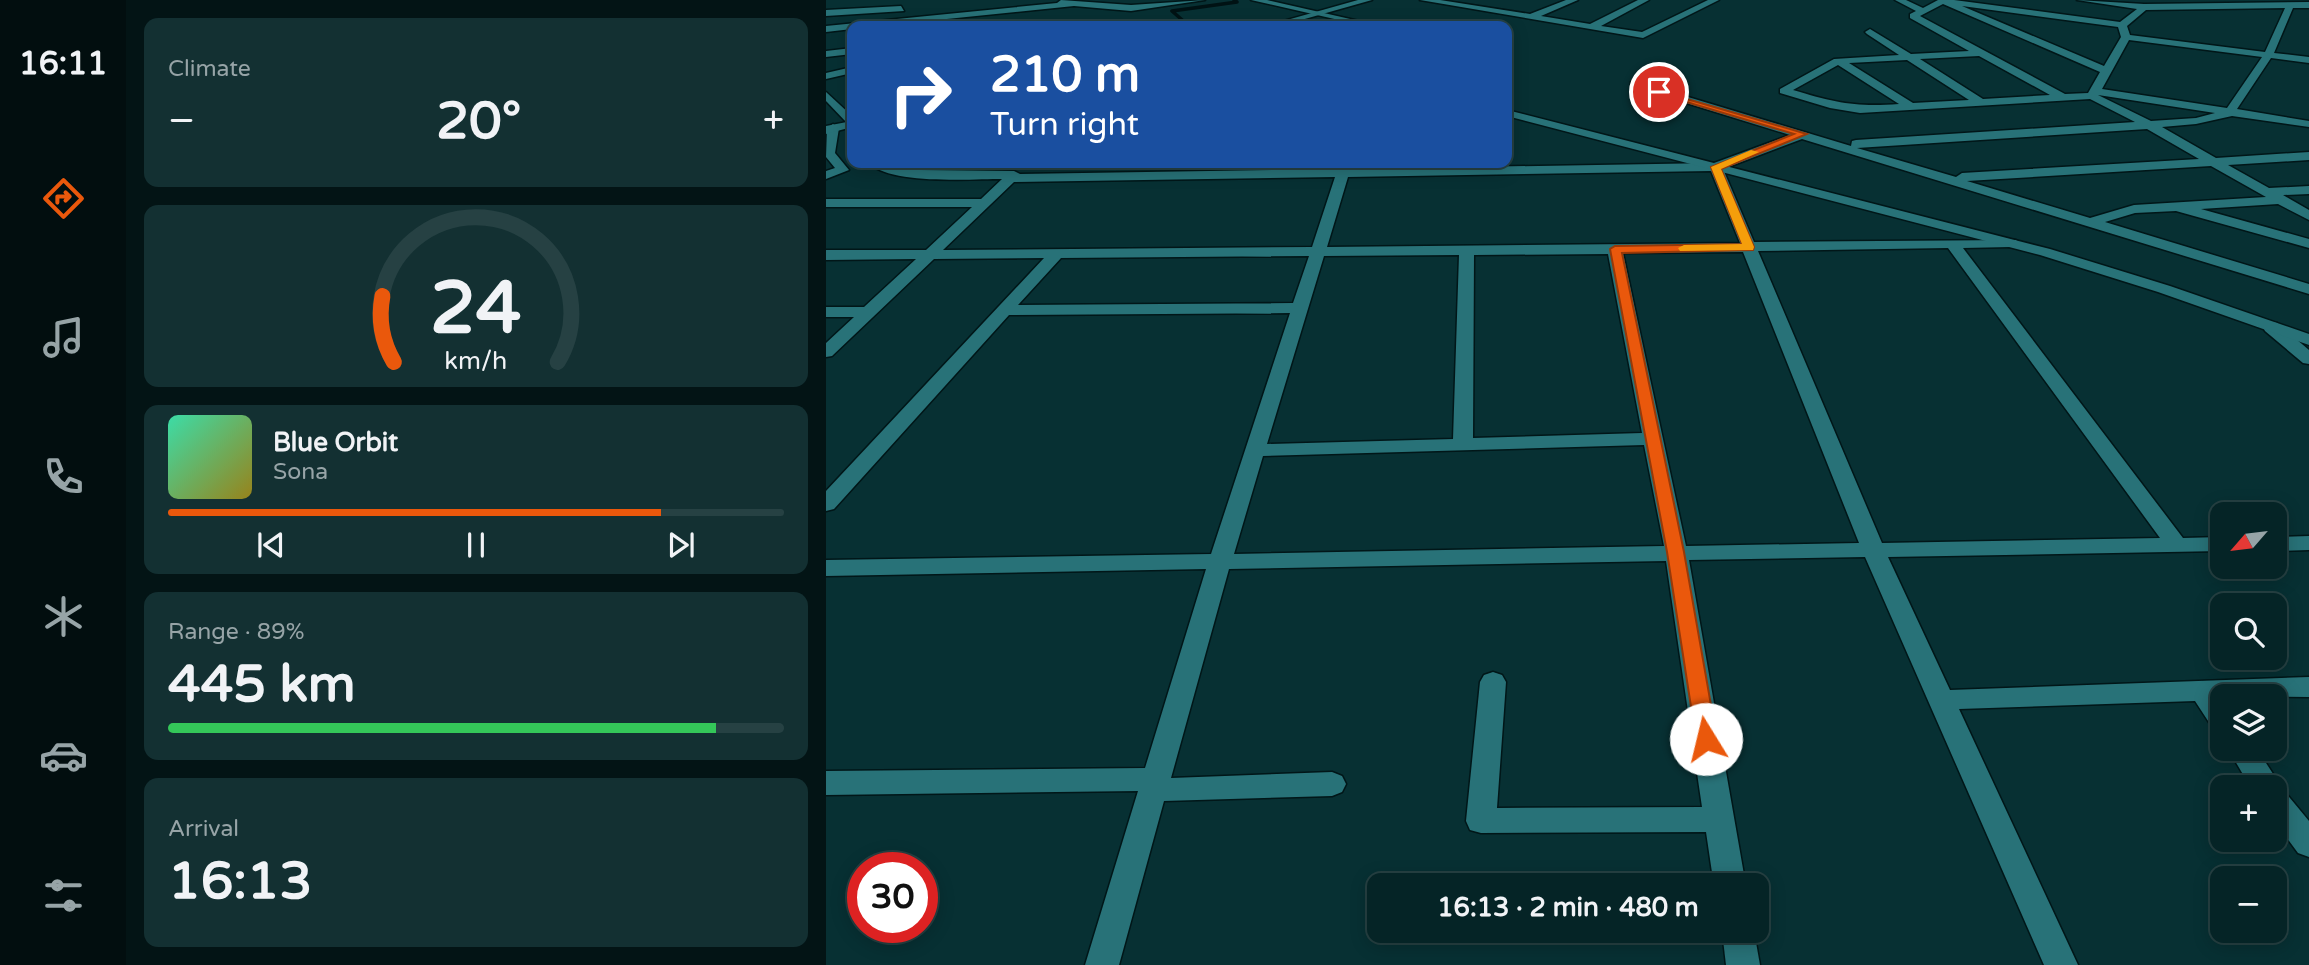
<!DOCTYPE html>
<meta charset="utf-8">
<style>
:root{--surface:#052426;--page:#133032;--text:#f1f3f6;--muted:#97a4a7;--line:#264143;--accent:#ea580c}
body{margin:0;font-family:"Varela Round",sans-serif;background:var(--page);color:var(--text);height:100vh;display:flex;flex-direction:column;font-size:26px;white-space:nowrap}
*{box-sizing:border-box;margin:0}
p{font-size:23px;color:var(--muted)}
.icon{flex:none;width:38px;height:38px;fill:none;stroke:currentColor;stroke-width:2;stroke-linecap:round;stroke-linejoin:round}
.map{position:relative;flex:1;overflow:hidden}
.drawer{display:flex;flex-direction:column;gap:18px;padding:18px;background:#031415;width:700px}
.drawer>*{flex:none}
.top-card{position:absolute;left:21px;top:21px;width:665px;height:147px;border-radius:14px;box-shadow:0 4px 18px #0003,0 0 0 2px var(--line);background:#1a4fa0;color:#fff;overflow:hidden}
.needle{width:46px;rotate:242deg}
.tools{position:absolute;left:1384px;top:502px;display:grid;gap:14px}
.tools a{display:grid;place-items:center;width:77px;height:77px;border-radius:14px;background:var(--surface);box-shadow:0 4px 18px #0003,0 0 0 2px var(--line);font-size:35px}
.speed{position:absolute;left:21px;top:852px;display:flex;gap:14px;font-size:35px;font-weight:700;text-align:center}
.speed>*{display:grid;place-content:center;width:91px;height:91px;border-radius:50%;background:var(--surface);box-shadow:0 4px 18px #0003,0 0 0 2px var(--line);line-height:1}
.speed .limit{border:10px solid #d22;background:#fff;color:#111}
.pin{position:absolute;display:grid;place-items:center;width:60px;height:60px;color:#fff;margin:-30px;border:4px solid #fff;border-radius:50%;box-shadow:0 2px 7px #0007}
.me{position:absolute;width:77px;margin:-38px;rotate:351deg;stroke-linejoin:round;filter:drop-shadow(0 0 5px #0008)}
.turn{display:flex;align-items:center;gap:24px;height:147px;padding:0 28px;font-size:32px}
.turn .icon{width:91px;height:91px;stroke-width:2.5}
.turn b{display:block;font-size:49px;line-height:60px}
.big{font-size:52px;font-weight:700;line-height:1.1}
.drawer .tile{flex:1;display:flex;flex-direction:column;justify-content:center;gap:10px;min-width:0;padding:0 24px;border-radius:14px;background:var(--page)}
.drawer .dial{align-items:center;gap:0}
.dial svg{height:182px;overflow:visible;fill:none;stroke:var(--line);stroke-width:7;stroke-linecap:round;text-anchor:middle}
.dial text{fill:var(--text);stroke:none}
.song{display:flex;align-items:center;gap:21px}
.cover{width:84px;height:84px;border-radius:10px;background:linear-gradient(135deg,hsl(160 70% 55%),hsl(50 70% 35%))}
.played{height:7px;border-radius:4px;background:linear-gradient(90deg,var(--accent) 80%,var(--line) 80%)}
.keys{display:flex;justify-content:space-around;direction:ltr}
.heat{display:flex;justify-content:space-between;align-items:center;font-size:38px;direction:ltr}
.charge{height:10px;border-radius:5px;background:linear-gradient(90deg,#34c759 89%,var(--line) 0)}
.trip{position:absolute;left:541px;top:873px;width:402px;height:70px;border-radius:14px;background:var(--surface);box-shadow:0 4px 18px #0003,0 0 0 2px var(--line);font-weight:700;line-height:70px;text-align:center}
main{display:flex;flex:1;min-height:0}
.tabs{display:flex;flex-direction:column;width:126px;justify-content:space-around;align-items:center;background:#020e0f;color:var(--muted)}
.tabs .icon{width:49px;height:49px}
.tabs .selected{color:var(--accent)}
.tabs b{font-size:32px;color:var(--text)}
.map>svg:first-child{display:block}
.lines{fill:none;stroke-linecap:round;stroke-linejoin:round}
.stream{stroke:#001214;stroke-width:3.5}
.street-casing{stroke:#011618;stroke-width:3}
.secondary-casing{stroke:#011618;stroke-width:3}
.street{fill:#287278;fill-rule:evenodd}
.secondary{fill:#287278;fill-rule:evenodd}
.route{fill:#ea580c;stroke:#983908;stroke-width:2}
.slow{fill:#f59e0b}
</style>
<main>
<nav class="tabs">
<b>16:11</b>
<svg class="icon selected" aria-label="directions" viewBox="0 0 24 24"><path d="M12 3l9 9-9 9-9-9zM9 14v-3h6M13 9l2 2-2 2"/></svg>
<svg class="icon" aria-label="music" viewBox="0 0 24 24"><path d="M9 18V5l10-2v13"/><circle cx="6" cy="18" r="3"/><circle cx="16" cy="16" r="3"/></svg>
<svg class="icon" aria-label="phone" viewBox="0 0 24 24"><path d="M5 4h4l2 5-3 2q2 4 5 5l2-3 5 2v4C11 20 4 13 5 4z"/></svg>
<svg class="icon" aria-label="climate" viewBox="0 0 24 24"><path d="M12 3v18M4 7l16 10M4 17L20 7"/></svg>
<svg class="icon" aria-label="car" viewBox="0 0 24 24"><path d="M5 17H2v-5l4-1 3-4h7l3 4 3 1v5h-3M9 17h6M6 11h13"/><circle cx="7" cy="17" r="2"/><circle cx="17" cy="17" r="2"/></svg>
<svg class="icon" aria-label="filters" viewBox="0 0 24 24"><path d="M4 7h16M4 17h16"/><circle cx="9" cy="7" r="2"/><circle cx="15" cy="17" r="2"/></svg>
</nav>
<section class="drawer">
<div class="tile"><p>Climate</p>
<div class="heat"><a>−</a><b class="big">20°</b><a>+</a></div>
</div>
<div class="tile dial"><svg viewBox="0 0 100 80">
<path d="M14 69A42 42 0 1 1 86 69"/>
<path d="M14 69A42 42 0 0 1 9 40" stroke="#ea580c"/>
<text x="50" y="56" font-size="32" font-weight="700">24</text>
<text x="50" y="72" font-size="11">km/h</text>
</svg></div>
<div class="tile">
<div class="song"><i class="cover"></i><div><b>Blue Orbit</b><p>Sona</p></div></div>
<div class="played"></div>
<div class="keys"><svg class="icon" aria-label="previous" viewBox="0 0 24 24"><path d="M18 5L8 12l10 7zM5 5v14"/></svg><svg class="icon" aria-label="pause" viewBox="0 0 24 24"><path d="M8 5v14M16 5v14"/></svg><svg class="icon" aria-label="next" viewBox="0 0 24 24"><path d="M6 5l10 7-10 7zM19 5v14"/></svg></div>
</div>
<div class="tile"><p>Range · 89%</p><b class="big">445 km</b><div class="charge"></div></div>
<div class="tile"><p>Arrival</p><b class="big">16:13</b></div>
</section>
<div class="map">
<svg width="1483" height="965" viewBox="0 0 1483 965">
<rect width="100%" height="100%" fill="#073033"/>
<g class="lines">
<!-- stream -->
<path class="stream" d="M363,26L346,11L411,2L408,0"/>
<!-- street casing -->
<g class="street-casing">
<g id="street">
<path d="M235,0L305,5L379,0L305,11L248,6L52,26H26V29L0,32V26L231,3Z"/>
<path d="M425,0H441L555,26H539Z"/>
<path d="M594,0H614L704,14L740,0H752L715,16L764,24L812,0H823L775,26L816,32L882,0H893L817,38Z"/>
<path d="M1069,0H1080L1097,8L1112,0H1128L1294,22L1311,9L1251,0L1318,4L1483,2V8H1467L1448,53L1483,57V63L1445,58L1411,109L1483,121V127L1406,116L1370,124L1336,127L1390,158L1483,152V160L1402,165L1443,188L1483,186V194L1457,195L1483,210V220L1452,204L1375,209L1483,239V248L1350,211L1309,213L1279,222L1483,284V294L976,139L897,169L928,242L1190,240L1192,243L1190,246L1185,247L1137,248L1357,538L1396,537V551L1062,557L1124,690L1483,677V697L1396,696V730L1386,727L1369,701L1133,709L1252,965H1218L1039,557L863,560L920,886H888L880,832L655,833L644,830L640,821L654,682L658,675L667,672L676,675L680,682L671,808L876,807L840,561L403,569L345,778L506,772L516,776L520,784L516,792L506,796L338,801L293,965H259L312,791L0,795V771L319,768L380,569L0,576V560L385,554L464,313L183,315L8,509L0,511V491L218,258L108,259L6,356L0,357V343L28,317H0V307H38L90,259L0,260V250H100L146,207H0V199H155L176,179C146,179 64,185 43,163H59L94,170L188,171L194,174L512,169L514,163H526L525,169L888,163L964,135L805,86V82L809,81L1025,146L1026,141L1030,140L1309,122L1264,99L1034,113L1004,108L954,93V89L1008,59L1073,55L1041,34L1039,32L1044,29L1085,54L1143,51L1084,18V14L1090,11ZM1117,4L1274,72L1262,93L1239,94L1094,16ZM1136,6L1292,27L1295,37L1278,66ZM1459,8L1439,52L1304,35L1301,26L1320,10ZM1303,40L1436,57L1401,108L1276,89ZM1153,56L1224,95L1157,99L1094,59ZM1081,60L1143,100L1087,103L1023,63ZM1012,65L1073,104C1029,107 1010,103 967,90ZM1272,95L1389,113L1370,118L1325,121ZM1321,129L1373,159L1136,173L1130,177L1031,148ZM1385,166L1440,197L1308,205L1264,218L1141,181ZM885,171L914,243L501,247L522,177ZM509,177L486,247L117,250L188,182ZM1122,248L1334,538L1056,543L932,251ZM917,252L1033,543L860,546L797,253ZM782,254L816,433L647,438L648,255ZM633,255L627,439L441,444L498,256ZM483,256L467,303L192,305L235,258ZM818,445L838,546L408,554L437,456Z"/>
<path d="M75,6L78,11L0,16V10Z"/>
<path d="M26,48V54L0,57V51Z"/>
<path d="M26,67V73L0,79V73Z"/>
<path d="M0,92L26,116V125L22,124L0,101Z"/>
<path d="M7,124L13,128L9,153L23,170L0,179V171L9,168L0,157L1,128Z"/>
<path d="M1445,322L1451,323L1483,350V364L1477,363L1439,331L1437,327Z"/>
<path d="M1483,536V550L1449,551V537Z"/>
<path d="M1402,749H1431L1451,780L1455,790L1459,792L1483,821V857L1472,853L1449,822V788H1425Z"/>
<path d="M896,931H928L934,965H900Z"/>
</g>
</g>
<!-- secondary casing -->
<g class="secondary-casing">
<g id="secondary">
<path d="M532,0H546L454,26H440Z"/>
<path d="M681,110L1224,249L1344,286L1483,334V345L1332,292L1214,255L681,116Z"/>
<path d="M26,121V127L0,134V126Z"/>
</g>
</g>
<!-- street -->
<use href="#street" class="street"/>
<!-- secondary -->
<use href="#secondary" class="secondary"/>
</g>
<!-- route -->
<path class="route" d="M830,90L981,134L895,169L928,247L927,250L796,253L858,552L891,739L888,745L880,747L873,745L870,739L841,552L784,249L789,246L916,244L885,167L968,134L830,93Z"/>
<!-- slow -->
<path class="slow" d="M925,150L933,152L895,169L928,247L927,250L854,251L852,248L858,245L916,244L885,167Z"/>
</svg>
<div class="tools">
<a><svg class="needle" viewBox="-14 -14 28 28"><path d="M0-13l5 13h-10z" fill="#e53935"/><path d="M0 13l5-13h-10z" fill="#97a4a7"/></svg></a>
<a><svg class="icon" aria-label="search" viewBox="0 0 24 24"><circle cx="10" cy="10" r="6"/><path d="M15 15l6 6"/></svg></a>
<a><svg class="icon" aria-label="layers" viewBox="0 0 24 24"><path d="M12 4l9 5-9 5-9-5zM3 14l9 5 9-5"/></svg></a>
<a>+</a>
<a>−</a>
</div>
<div class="speed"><div class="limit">30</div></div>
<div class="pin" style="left:833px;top:92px;background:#d93025"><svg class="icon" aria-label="arrive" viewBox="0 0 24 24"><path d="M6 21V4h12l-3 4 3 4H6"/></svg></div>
<svg class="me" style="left:880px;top:739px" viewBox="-20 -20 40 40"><circle r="19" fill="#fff"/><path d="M0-13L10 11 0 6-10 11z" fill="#ea580c"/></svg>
<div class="trip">16:13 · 2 min · 480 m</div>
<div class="top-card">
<div class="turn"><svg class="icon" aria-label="right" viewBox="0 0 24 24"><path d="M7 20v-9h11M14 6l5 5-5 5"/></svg><div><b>210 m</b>Turn right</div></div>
</div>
</div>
</main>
